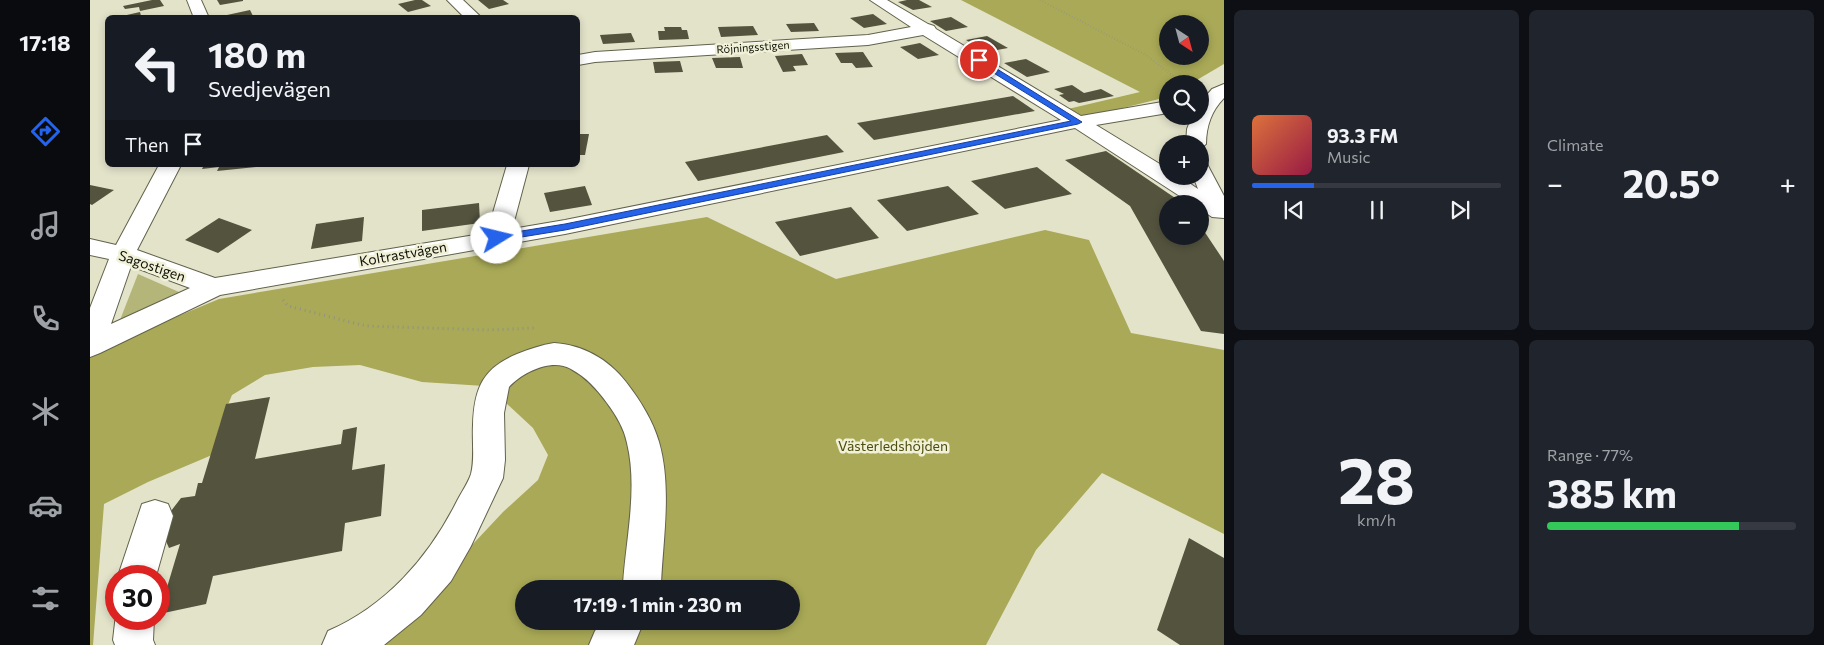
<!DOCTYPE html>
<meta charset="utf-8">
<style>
:root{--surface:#171b24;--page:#20242c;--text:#f1f3f6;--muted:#9ea1a6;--line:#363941;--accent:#2563eb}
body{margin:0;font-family:Commissioner,sans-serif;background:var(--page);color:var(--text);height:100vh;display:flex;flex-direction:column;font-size:19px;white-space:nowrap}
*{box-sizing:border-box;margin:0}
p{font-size:16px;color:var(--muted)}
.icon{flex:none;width:28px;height:28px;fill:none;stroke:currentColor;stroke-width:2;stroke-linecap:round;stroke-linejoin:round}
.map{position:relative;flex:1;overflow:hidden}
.sheet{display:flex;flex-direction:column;gap:10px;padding:10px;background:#0d0f14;width:600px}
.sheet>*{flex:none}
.guide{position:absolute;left:15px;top:15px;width:475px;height:152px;border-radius:8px;box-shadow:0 2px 8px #0003;background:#171b24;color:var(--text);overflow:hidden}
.needle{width:32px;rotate:144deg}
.fabs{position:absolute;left:1069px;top:15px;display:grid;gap:10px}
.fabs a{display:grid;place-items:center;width:50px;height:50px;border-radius:50%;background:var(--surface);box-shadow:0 2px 8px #0003;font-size:25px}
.speed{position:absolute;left:15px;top:565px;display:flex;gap:10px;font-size:25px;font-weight:700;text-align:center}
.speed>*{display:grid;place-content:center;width:65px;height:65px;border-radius:50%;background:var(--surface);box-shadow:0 2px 8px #0003;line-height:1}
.speed .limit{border:8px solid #d22;background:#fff;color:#111}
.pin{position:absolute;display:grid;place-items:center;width:42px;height:42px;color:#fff;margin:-21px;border:2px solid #fff;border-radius:50%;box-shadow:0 1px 5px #0007}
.me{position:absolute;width:55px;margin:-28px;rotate:81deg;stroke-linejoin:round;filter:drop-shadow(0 0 4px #0008)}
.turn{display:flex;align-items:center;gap:18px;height:105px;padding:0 20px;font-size:22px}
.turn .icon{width:65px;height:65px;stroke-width:2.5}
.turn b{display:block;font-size:35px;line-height:42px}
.then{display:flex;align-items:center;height:48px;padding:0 20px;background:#0003;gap:10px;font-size:19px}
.big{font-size:38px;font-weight:700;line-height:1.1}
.sheet .card{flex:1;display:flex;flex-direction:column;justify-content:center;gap:8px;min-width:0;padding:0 18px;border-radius:8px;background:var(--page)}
.sheet .dial{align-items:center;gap:0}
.dial b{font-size:65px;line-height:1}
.song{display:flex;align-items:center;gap:15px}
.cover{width:60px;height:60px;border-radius:8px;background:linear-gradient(135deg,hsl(20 70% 55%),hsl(340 70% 35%))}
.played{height:5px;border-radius:2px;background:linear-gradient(90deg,var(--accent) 25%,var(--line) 25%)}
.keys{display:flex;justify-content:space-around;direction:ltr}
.heat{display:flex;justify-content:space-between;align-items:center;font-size:28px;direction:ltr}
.charge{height:8px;border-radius:4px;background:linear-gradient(90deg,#34c759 77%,var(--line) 0)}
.sheet .tiles{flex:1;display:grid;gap:10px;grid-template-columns:repeat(2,1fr)}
.trip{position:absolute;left:425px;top:580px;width:285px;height:50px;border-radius:25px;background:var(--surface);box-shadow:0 2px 8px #0003;font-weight:700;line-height:50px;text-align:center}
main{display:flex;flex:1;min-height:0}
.tabs{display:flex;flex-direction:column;width:90px;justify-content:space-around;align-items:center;background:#090b0e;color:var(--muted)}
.tabs .icon{width:35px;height:35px}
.tabs .selected{color:var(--accent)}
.tabs b{font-size:22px;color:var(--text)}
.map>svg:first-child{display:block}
.green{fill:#b4b578}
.forest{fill:#a9a957;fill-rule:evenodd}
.building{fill:#53533e}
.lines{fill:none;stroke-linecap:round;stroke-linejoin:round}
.minor-casing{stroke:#62624c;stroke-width:2}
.path-far1{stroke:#939380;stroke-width:2;stroke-dasharray:0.5 2.5;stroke-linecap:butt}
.path{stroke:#939380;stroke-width:3;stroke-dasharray:1 4;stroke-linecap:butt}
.minor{fill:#fff;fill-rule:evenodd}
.route{fill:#2563eb;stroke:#184099}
.labels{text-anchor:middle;stroke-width:5;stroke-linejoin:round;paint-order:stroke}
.far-street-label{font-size:11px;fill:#101008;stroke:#f0f1d7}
.street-label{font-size:14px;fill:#101008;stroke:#f0f1d7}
.park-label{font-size:14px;fill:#4e4d0f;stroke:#f0f1d7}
</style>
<main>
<nav class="tabs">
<b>17:18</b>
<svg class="icon selected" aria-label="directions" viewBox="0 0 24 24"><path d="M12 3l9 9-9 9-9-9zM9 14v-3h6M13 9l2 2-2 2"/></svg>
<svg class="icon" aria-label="music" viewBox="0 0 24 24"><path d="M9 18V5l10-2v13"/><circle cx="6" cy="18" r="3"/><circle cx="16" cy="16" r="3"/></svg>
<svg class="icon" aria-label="phone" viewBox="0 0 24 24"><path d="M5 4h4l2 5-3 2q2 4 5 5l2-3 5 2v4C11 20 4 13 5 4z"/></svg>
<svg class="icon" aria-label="climate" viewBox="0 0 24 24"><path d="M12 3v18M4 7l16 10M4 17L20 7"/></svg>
<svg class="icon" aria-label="car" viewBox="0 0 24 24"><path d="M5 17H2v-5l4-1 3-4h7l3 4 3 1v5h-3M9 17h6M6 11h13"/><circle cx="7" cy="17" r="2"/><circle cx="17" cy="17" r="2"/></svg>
<svg class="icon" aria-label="filters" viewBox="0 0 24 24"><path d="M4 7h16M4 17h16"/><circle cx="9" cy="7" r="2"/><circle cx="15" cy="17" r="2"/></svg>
</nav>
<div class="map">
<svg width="1134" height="645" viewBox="0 0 1134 645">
<rect width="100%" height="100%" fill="#e3e3ca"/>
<!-- green -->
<path class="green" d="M48,274L89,292L30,320Z"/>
<!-- forest -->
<g class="forest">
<path d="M871,0H1134V64L1100,84H1078L1077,97L993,118L978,109L1050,92ZM1078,24H1110V56H1078Z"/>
<path d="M617,217L746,279L955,230L999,240L1041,333L1134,350V534L1012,473L946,550L896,645H277L309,623L413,512L448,480L458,455L443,428L416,403L410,387L332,382L270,365L223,367L175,375L142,395L130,424L122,455L58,482L14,504L3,645H0V358L74,322L129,299ZM434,589H701V621H434Z"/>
</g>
<!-- building -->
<g class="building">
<path d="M62,0H70L74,6L50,11L49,7L35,9L33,6Z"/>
<path d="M127,0H153V1L130,5Z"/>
<path d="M325,0H332L341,6L318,12L308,4Z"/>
<path d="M388,0H413L419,4L399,9Z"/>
<path d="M817,0H829L842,7L823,10L808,2Z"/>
<path d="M160,10L164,18H139L137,15Z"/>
<path d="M50,12L51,16L28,18V17Z"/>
<path d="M783,14L797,24L774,28L760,18Z"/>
<path d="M861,17L878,27L856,31L840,21Z"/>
<path d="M724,23L729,31L701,32L696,24Z"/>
<path d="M663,26L668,35L631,37L628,27Z"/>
<path d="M574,27H591L592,30H597L599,39L569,40L568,31H575Z"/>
<path d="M541,33L545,42L513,44L510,35Z"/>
<path d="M897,36L918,48L896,52L876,40Z"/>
<path d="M830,43L849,55L828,59L810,47Z"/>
<path d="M773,52L783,67L766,68L762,63H751L745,53Z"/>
<path d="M712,54L718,65L703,66L706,71L693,72L685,56Z"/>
<path d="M650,57L653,68H626L622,58Z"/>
<path d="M936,59L960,72L937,77L914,63Z"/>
<path d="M590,61L593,72L565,73L563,62Z"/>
<path d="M982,85L994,93L1011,89L1024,96L989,103L984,101L979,102L969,95L974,94L964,89Z"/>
<path d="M923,96L945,111L784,140L767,123Z"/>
<path d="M488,134H499L495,155H488Z"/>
<path d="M737,135L754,152L608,181L595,162Z"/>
<path d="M1016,151L1094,204H1078V236H1110V225L1134,261V334L1111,331L1040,206L975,160Z"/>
<path d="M114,165H167L166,167L127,171L129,167L112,169Z"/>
<path d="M947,167L982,194L915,209L881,181Z"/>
<path d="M0,185L24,190L2,205L0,204Z"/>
<path d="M495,186L502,205L460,212L454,193Z"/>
<path d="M858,186L889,214L817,231L787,200Z"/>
<path d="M389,203L390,223L332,231V210Z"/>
<path d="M761,207L789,238L710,256L685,222Z"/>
<path d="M274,217L272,241L221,249L226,224Z"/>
<path d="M129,218L162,230L128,253L95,240Z"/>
<path d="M180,397L165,459L251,444L253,430L267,427L262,470L295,464L291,516L255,523L252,551L123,576L116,604L69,614L90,544L79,548L75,539L81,511L91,498L105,496L108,483H112L136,404Z"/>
<path d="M1099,538L1134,558V645H1090L1067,630Z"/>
</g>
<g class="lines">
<!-- minor casing -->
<g class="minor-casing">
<g id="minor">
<path d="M97,0H111L119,18H104Z"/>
<path d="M357,0H373L392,18H375Z"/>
<path d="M780,0H797L838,24L844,26L846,29L991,116L1078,101V113L1006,125L1078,169V176H1089L1108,189L1103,176H1110V162L1117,164L1134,196V218L1122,217L1110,209V204H1102L985,128L475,234L130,295L10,353L0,357V308L19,259L0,255V239L26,245L69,165H91L47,250L125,278L397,233L417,165H439L422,229L475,220L971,120L833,35L778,45L505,62L488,65V55L505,52L778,35L821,27ZM41,266L100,288L21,324Z"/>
<path d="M1134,84V98C1122,110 1116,126 1116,144L1110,149V144H1096L1097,129L1102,116H1110V103L1122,89Z"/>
<path d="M464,343C493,345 518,359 536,382C550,400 563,421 569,442C582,487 573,539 571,584L569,589H531L533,584C536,539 548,488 537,443C534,428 526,415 517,403C507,389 496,377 481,369C462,358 433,372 419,387L414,413L415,460L413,478L381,546L361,581L331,615L294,645H232L238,631C296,606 339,557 367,501C371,493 378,483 381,474C385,459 382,440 383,425C384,388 393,368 427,354C439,349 452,345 464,343Z"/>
<path d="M65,500L78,504L83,516L66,576H28L52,504Z"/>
<path d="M26,614V619H64L63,640L65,645H25L23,640Z"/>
<path d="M554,621L544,645H499L505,631L513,621Z"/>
</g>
</g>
<!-- path-far1 -->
<path class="path-far1" d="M950,0L1056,55L1093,84"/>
<!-- path -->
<path class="path" d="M193,300L198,306L276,326L399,330L446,328"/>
<!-- minor -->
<use href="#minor" class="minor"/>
</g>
<!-- route -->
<path class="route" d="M886,59H891L992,122L988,124L475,230L407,241L402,238L407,235L475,224L981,121L886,62Z"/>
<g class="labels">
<!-- far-street labels -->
<g class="far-street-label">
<text transform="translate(663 47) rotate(-4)" y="4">Röjningsstigen</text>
</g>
<!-- street labels -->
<g class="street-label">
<text transform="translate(313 254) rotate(-10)" y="5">Koltrastvägen</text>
<text transform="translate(62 266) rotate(19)" y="5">Sagostigen</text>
</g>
<!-- park labels -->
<g class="park-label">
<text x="803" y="451">Västerledshöjden</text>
</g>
</g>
</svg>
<div class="fabs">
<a><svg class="needle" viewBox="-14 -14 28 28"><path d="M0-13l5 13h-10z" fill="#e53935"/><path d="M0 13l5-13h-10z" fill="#9ea1a6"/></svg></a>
<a><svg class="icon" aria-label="search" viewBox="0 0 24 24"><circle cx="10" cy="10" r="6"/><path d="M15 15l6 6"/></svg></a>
<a>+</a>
<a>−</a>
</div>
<div class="speed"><div class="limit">30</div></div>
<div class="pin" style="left:889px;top:60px;background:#d93025"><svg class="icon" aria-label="arrive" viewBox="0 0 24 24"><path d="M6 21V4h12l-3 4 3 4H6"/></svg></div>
<svg class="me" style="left:407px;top:238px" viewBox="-20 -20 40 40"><circle r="19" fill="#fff"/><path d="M0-13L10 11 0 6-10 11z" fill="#2563eb"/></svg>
<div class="trip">17:19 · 1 min · 230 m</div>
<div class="guide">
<div class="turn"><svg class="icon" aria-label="left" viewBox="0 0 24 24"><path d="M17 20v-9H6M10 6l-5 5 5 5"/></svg><div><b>180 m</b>Svedjevägen</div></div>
<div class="then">Then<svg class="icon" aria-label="arrive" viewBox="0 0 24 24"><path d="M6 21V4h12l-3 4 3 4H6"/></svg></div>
</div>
</div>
<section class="sheet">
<div class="tiles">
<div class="card">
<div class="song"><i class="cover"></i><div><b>93.3 FM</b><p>Music</p></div></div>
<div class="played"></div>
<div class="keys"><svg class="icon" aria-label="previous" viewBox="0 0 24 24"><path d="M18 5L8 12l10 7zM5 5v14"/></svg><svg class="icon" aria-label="pause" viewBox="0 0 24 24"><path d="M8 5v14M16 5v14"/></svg><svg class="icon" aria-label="next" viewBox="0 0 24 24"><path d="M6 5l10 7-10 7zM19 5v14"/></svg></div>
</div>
<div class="card"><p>Climate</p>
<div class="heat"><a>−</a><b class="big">20.5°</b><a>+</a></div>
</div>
<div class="card dial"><b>28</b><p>km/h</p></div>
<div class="card"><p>Range · 77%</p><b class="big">385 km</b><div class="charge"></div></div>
</div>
</section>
</main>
